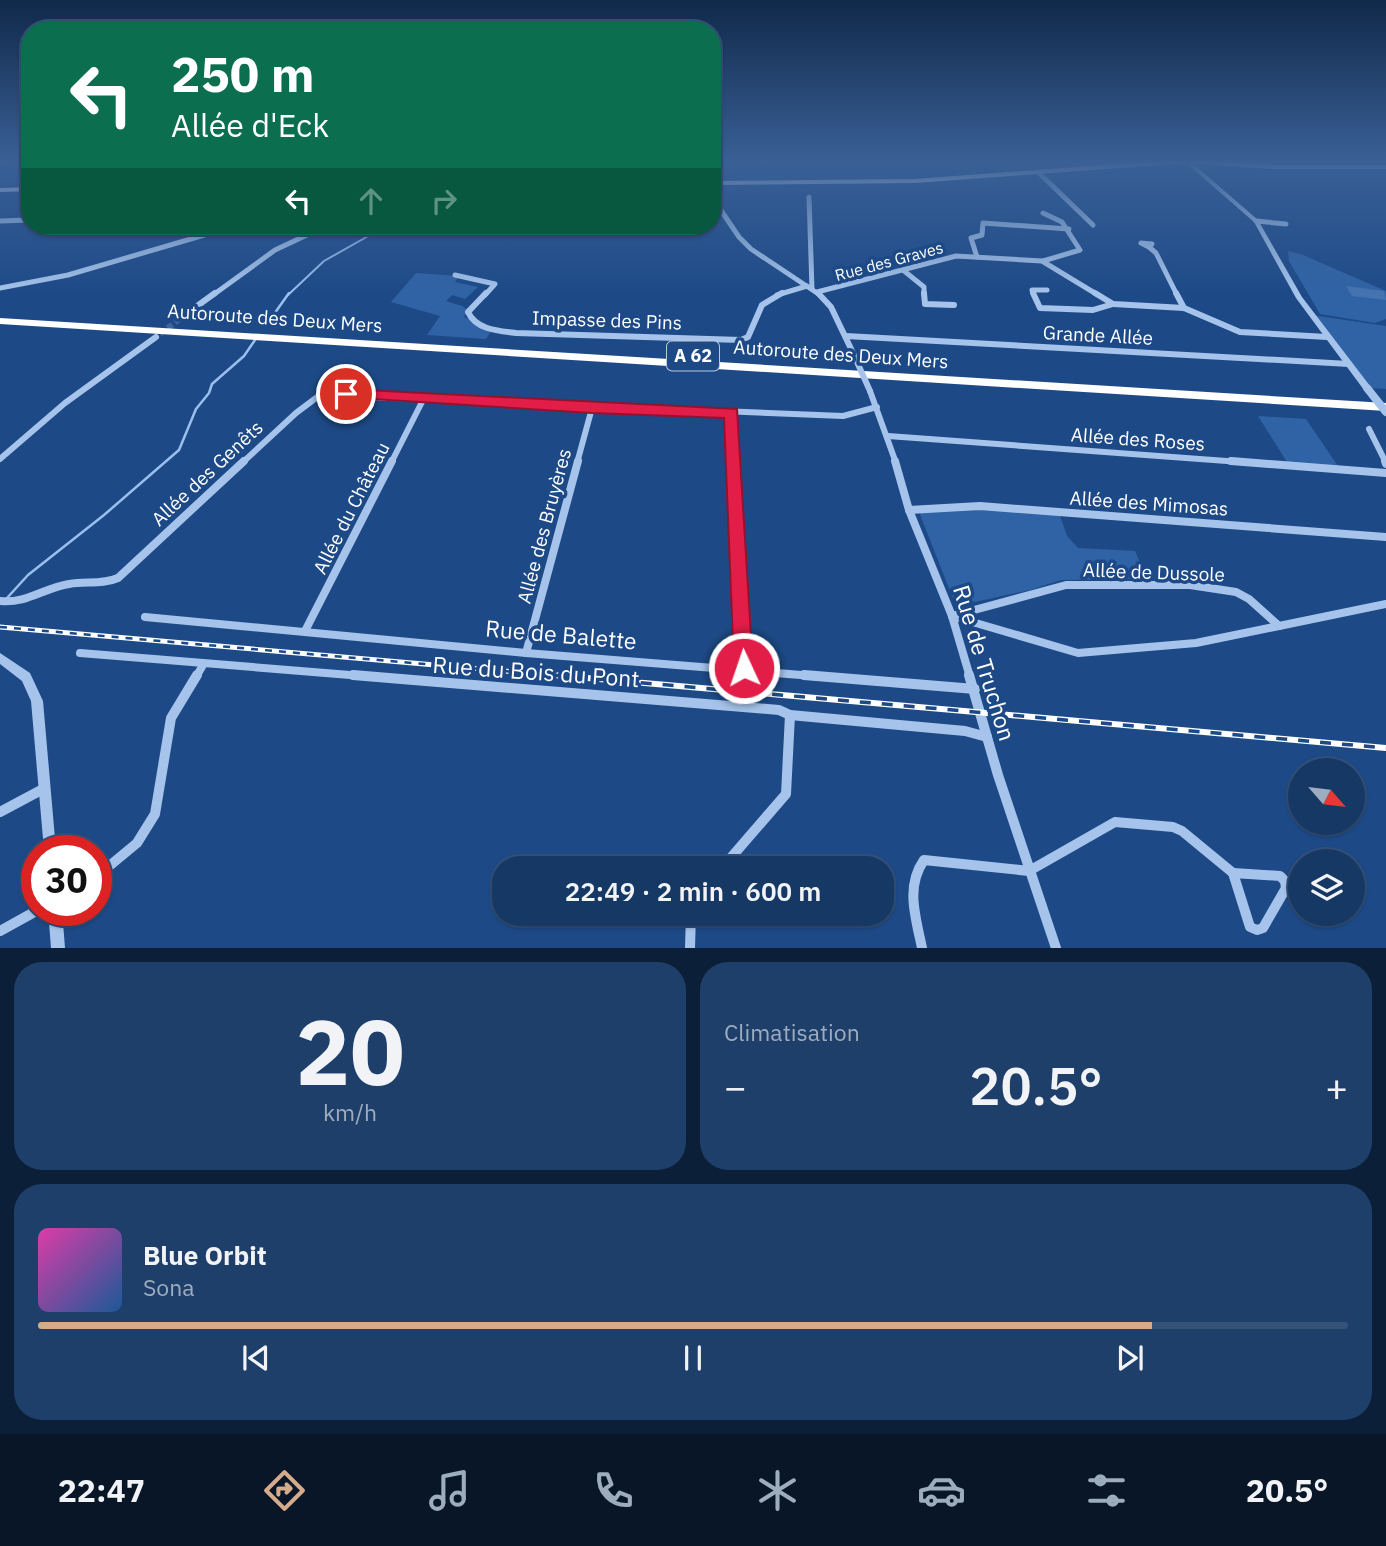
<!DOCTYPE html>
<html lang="fr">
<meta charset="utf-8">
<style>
:root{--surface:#163865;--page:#1f3f6b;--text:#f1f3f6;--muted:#9eacbf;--line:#355279;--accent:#d6ab8b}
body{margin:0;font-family:"IBM Plex Sans",sans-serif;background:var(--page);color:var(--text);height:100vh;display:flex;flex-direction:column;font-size:26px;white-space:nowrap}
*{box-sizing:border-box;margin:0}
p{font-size:23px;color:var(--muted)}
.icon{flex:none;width:38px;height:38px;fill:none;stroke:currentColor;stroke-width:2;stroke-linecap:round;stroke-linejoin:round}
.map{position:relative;height:948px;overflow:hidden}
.panel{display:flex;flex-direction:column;gap:14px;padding:14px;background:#0c1f38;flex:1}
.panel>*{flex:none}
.guide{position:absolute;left:21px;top:21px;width:700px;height:214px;border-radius:28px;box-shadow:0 2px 5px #0004,0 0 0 2px var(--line);background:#0b6e4f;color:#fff;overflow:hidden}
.needle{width:46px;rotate:118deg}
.fabs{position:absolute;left:1288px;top:758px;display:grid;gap:14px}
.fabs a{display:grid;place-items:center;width:77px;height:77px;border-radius:50%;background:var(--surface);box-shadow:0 2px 5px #0004,0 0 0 2px var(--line);font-size:35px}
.speed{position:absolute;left:21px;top:835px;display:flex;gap:14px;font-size:35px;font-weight:700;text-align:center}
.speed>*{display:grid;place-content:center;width:91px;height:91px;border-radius:50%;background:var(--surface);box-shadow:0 2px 5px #0004,0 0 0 2px var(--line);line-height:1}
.speed .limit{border:10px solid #d22;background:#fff;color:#111}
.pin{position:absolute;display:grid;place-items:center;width:60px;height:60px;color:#fff;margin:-30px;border:4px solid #fff;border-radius:50%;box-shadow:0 2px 7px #0007}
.me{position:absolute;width:77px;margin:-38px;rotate:357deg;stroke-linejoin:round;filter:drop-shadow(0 0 5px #0008)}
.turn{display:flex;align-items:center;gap:24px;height:147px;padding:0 35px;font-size:32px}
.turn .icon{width:91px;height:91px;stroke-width:2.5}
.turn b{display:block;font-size:49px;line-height:60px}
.lanes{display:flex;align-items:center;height:66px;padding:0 35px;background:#0003;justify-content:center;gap:35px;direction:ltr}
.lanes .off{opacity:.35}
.big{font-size:52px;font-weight:600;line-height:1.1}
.panel .card{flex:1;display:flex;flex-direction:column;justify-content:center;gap:10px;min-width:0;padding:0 24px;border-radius:28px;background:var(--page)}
.panel .dial{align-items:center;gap:0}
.dial b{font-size:91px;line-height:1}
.song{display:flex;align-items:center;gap:21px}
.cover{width:84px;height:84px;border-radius:10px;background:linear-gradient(135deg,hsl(320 70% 55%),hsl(210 70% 35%))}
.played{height:7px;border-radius:4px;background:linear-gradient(90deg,var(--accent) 85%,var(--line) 85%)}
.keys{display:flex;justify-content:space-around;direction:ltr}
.heat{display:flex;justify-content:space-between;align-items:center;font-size:38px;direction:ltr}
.panel .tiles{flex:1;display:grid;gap:14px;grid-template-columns:1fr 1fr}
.card:last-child{grid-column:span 2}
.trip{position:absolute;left:492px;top:856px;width:402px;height:70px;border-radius:28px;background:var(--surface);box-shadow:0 2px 5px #0004,0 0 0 2px var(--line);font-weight:600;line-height:70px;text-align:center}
.menu{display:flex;height:112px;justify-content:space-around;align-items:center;background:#091628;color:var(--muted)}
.menu .icon{width:49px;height:49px}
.menu .selected{color:var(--accent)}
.menu b{font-size:32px;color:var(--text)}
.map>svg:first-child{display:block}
.green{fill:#3063a5}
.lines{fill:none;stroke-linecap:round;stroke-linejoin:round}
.stream-far1{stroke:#99bfed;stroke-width:2}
.stream{stroke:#99bfed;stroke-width:2.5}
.building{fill:#4573b0}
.minor-tunnel{stroke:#3f6599;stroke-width:6;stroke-dasharray:6 3.5;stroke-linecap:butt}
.minor-far3{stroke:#a6c4eb;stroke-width:5}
.minor-far2{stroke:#a6c4eb;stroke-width:6}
.minor-far1{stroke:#a6c4eb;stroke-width:8}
.minor{stroke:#a6c4eb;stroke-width:10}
.tertiary{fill:#a6c4eb;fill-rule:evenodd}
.primary{fill:#ebf2fe;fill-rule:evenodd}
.motorway{fill:#fff;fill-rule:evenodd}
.rail-far1-casing{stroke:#fff;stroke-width:5}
.rail-casing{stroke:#fff;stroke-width:6}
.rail-far1{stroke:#1d4a87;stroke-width:2.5;stroke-dasharray:7;stroke-linecap:butt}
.rail{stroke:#1d4a87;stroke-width:3.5;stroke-dasharray:11;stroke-linecap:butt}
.minor-bridge{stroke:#a6c4eb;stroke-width:6}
.tertiary-bridge{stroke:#a6c4eb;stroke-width:8}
.route{fill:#e11d48;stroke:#92132f;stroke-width:2}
.labels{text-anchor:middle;stroke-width:7;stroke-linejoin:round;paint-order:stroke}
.far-street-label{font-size:16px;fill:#fff;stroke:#1d4a87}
.shield{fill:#1d4a87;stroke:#bbc9db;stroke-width:2}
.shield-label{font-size:18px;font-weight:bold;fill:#fff}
.street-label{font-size:19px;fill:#fff;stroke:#1d4a87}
.near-street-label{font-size:23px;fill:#fff;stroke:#1d4a87}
</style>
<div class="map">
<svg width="1386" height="948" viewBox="0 0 1386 948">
<rect width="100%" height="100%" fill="#1d4a87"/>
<!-- green -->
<g class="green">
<path d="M1288,251L1303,255L1386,291V319L1375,323L1320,314L1289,261Z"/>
<path d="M416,273L459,276L455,282L478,287L465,299L452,295L446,301L462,306L468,310L464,317L491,331L486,339L427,335L440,316L391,302Z"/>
<path d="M1311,315L1386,326V389L1367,388Z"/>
<path d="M1258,416L1306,419L1338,466L1287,462Z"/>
<path d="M983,508L1059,513L1067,536L1078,548L1135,551L1147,579L1061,580L1030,590L956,606L919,512Z"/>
</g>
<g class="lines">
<!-- stream-far1 -->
<path class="stream-far1" d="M288,295L324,261L386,226"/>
<!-- stream -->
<g class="stream">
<path d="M267,324L289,293"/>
<path d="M7,598L28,575L104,515L179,450L196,409L209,393L212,384L244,356L255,340"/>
</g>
</g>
<!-- building -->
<path class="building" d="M1346,286L1384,291L1386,300L1352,296Z"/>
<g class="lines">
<!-- minor-tunnel -->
<path class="minor-tunnel" d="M160,334L182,317"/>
<!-- minor-far3 -->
<g class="minor-far3">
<path d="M0,163L5,161"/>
<path d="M1038,172L1093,225"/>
<path d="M712,197L739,237L751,249L820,295"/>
<path d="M809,197L812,289"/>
<path d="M1043,213L1062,222L1080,250L1043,261"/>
<path d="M0,221L30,220"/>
<path d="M1256,221L1286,224"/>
<path d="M1141,243L1152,244L1149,247Z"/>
<path d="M1149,247L1156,253L1177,295"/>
<path d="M977,257L971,238L982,235L983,223L1069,229"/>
<path d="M903,270L924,287V295"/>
<path d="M455,275L495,284L485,295"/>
<path d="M0,288L68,275L235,226"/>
<path d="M817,292L956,256L1042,261L1098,295"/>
<path d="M213,295L275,250L326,226"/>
<path d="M777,295L807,286"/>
<path d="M1034,295L1032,290H1047"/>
</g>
<!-- minor-far2 -->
<g class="minor-far2">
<path d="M486,293L468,312C476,330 499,331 516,333L741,340L748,337L762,305L782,293"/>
<path d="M818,293L831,307L853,353"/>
<path d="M924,293L925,304L954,305"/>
<path d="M1033,293L1040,308L1093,310L1113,304"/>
<path d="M1095,293L1113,304L1184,308L1240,332L1327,337"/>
<path d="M1176,293L1184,308"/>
<path d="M182,317L215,293"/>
<path d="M846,336L1349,364"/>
<path d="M870,391L896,463"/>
<path d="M731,413L734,463"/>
<path d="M1369,429L1386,463"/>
<path d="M888,436L1254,463"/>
<path d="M0,459L65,403L156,337"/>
<path d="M242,463L296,413L320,395L843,416L877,407"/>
<path d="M391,463L424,398"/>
<path d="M577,463L592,408"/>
</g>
<!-- minor-far1 -->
<g class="minor-far1">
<path d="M733,461L744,668"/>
<path d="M895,461L909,510L952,616L970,677"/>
<path d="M1231,461L1386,473"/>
<path d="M1385,461L1386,464"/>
<path d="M909,510L980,506L1386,537"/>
<path d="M0,601C26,604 44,588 69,584C86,581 102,585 118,578L244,461"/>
<path d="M952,616L1066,585H1190L1236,592L1249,599L1279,626L1386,604"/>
<path d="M952,616L1078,653L1196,643L1279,626"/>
<path d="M145,617L526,653L826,677"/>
<path d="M305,631L392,461"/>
<path d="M80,653L375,677"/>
<path d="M526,653L578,461"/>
<path d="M196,677L203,665"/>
</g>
<!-- minor -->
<g class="minor">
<path d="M353,675L779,710L790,715L965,731L987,737"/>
<path d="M804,675L975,689"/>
<path d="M969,675L998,775L1056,948"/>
<path d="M0,812L45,788"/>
<path d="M722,868L786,794L790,715"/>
<path d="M1233,873L1280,876L1285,881L1286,888L1263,928L1257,930L1250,927Z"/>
<path d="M96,877L137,843L155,814L171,718L197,675"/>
<path d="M0,931L38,910"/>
<path d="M690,948L691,914"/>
<path d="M922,948C916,918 905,887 924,860L1029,871L1115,822L1173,827L1182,831L1233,873"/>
</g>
<!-- tertiary -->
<g class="tertiary">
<path d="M1184,161H1190L1258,220L1302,297L1370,386L1371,388L1370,390H1364L1296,298L1254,222Z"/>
<path d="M0,653L30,673L43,701L56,850H44L31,701L22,681L0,664Z"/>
<path d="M48,910H62L65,948H51Z"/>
</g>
<!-- primary -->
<g class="primary">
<path d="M1156,161H1221L1273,165H1386V169H1273L1188,163L915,183L712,185V181L915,179Z"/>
<path d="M30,187V191L0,192V188Z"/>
</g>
<!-- motorway -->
<path class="motorway" d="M0,318L1386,403V411L0,324Z"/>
<!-- rail-far1 casing -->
<g class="rail-far1-casing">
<path id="rail-far1" d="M0,627L573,677"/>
</g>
<!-- rail casing -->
<g class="rail-casing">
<path id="rail" d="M553,675L1386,748"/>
</g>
<!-- rail-far1 -->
<use href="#rail-far1" class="rail-far1"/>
<!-- rail -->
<use href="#rail" class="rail"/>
<!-- minor-bridge -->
<path class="minor-bridge" d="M853,353L870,391"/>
<!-- tertiary-bridge -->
<path class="tertiary-bridge" d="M1367,388L1386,412"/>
</g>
<!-- sky -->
<linearGradient id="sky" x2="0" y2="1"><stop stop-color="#10294a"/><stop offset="0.55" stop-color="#3a6096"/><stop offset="1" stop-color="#3a6096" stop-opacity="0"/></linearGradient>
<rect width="1386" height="294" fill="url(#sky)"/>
<!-- route -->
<path class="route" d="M346,389L737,409L753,668L751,675L744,677L737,675L734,668L724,418L592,413L341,397L339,394Z"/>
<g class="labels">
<!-- far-street labels -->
<g class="far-street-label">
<text transform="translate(889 261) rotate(-15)" y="6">Rue des Graves</text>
</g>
<!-- shield labels -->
<rect class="shield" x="667" y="341.5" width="52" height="29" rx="5"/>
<g class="shield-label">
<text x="693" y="362">A 62</text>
</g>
<!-- street labels -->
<g class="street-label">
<text transform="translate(275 318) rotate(4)" y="7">Autoroute des Deux Mers</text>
<text transform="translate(607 320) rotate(2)" y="7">Impasse des Pins</text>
<text transform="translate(1098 335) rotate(3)" y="7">Grande Allée</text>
<text transform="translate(841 354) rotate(4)" y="7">Autoroute des Deux Mers</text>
<text transform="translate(1138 439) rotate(4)" y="7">Allée des Roses</text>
<text transform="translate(207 473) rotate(-43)" y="7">Allée des Genêts</text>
<text transform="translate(1149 503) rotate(4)" y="7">Allée des Mimosas</text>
<text transform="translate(351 508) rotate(-63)" y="7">Allée du Château</text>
<text transform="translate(544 526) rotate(-75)" y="7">Allée des Bruyères</text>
<text transform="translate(1154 572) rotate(2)" y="7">Allée de Dussole</text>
</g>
<!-- near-street labels -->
<g class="near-street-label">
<text transform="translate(561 635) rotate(5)" y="8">Rue de Balette</text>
<text transform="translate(984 663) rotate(73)" y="8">Rue de Truchon</text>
<text transform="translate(536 672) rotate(4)" y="8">Rue du Bois du Pont</text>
</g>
</g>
</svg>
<div class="fabs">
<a><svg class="needle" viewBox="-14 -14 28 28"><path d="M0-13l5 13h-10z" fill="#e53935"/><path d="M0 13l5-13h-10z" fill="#9eacbf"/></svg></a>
<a><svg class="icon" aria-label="layers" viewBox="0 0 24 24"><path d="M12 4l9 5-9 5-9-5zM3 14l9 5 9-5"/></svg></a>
</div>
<div class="speed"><div class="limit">30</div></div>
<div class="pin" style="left:346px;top:394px;background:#d93025"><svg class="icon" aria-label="arrive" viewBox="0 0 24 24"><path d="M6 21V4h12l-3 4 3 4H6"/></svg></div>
<svg class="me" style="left:744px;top:668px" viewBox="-20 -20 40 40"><circle r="17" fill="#e11d48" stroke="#fff" stroke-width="3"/><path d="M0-11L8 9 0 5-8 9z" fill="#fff"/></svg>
<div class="trip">22:49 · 2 min · 600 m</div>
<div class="guide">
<div class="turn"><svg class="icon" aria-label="left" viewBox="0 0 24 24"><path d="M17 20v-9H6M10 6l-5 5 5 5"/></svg><div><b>250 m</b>Allée d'Eck</div></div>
<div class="lanes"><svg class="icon" aria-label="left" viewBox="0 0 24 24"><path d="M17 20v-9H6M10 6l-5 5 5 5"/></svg><svg class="icon off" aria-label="ahead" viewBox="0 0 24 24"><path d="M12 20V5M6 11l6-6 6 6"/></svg><svg class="icon off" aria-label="right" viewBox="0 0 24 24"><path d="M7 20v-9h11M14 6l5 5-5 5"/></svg></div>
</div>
</div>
<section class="panel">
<div class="tiles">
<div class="card dial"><b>20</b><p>km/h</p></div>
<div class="card"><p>Climatisation</p>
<div class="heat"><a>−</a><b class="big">20.5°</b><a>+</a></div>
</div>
<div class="card">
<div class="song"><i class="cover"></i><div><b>Blue Orbit</b><p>Sona</p></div></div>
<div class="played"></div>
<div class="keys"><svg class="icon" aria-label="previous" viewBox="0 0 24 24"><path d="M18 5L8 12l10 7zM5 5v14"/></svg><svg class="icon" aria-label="pause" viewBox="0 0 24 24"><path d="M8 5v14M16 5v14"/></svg><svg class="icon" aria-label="next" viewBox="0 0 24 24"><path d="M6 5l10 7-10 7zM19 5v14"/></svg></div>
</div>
</div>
</section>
<nav class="menu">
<b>22:47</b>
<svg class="icon selected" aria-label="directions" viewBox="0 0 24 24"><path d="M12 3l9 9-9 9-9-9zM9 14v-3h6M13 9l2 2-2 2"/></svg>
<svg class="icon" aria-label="music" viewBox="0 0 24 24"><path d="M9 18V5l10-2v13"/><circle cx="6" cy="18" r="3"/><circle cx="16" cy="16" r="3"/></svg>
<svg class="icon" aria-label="phone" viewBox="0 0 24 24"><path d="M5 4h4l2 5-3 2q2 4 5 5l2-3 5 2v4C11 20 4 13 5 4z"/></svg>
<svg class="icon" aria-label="climate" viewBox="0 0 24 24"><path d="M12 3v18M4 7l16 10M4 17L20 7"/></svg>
<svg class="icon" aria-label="car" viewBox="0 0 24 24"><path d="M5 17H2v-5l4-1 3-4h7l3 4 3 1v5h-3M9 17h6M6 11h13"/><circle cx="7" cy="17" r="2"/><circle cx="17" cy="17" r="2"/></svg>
<svg class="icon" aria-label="filters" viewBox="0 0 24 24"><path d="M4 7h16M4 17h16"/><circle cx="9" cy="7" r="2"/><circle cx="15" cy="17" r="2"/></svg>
<b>20.5°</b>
</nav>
